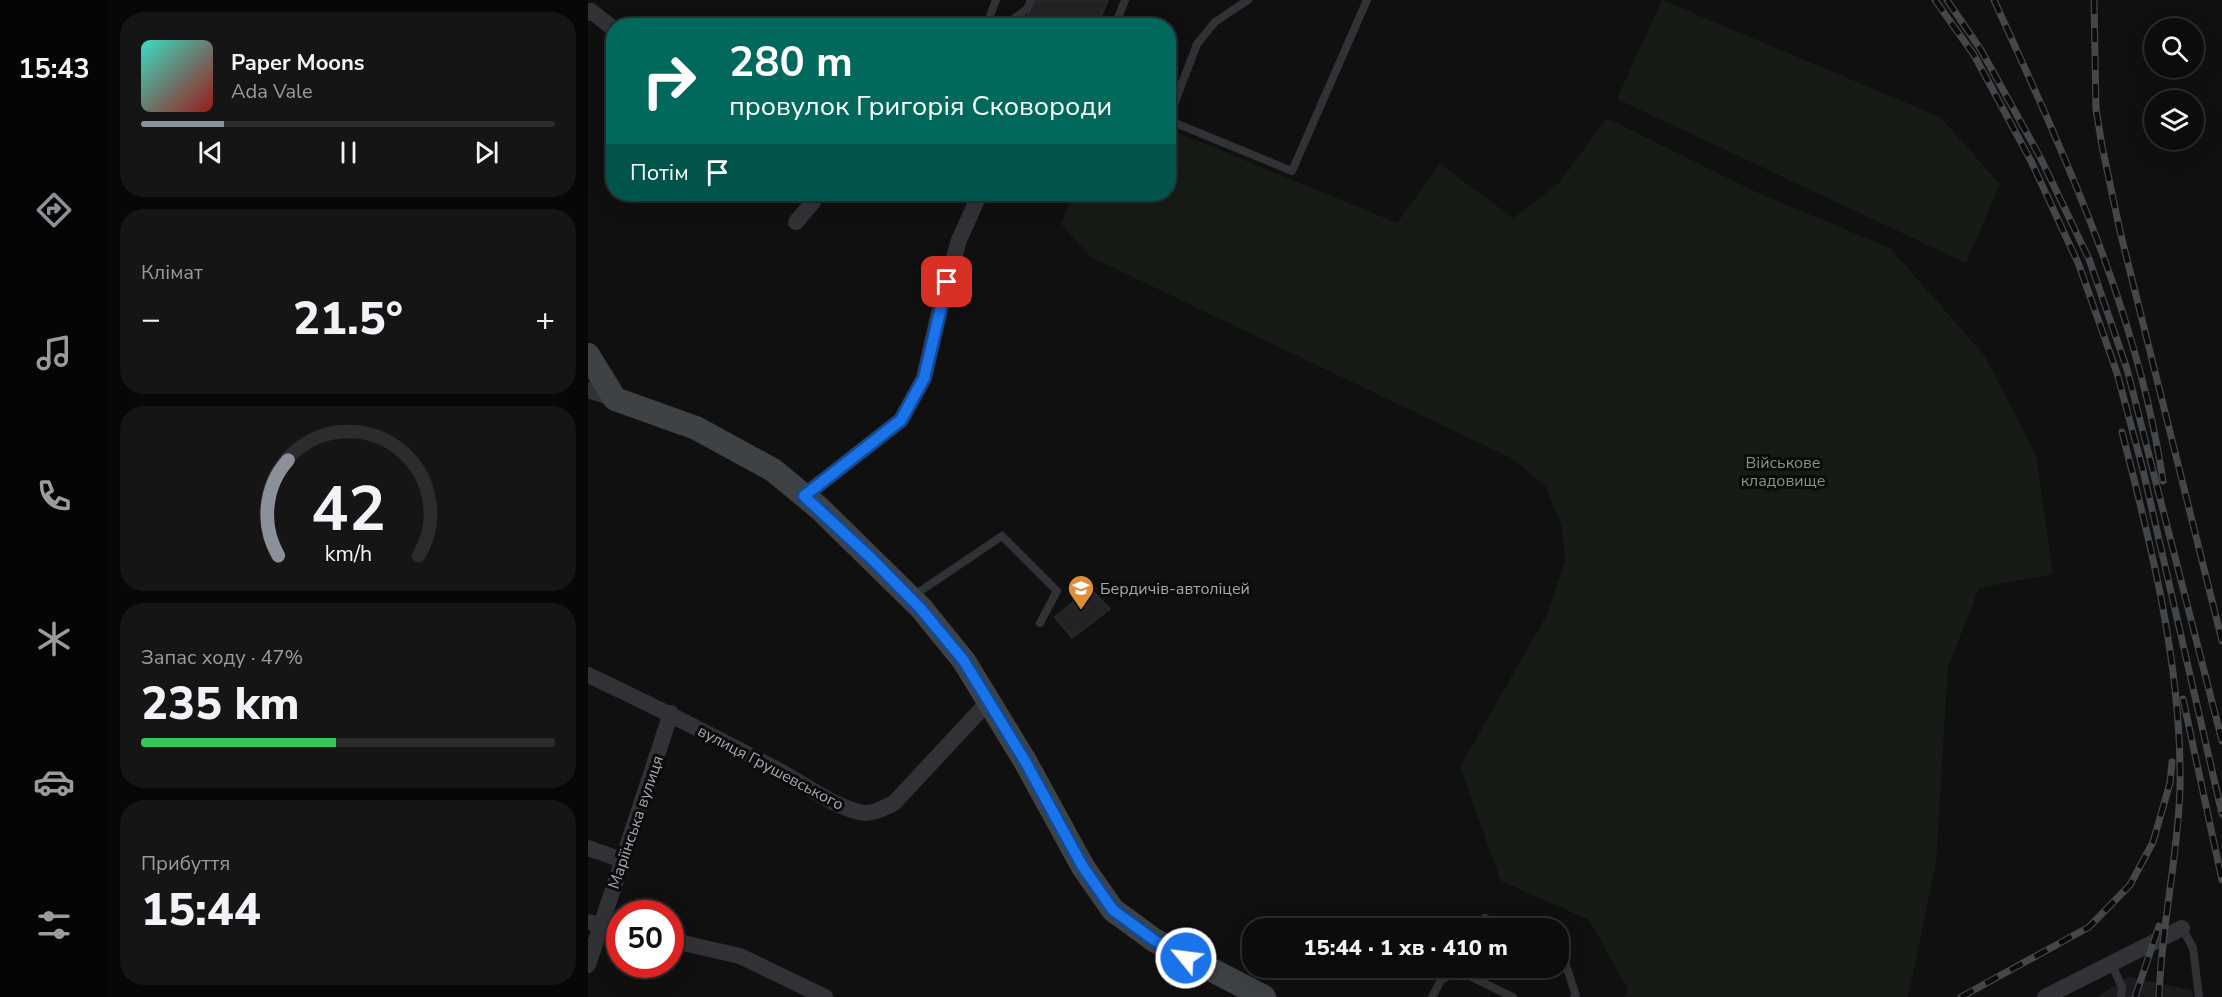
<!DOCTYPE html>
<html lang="uk">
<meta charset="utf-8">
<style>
:root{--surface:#0c0c0d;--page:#151516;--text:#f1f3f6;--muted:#9a9b9d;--line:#2c2c2e;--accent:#8c9099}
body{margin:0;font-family:"Nunito Sans",sans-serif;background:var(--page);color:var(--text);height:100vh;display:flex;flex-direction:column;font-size:22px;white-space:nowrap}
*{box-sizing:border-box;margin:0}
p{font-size:20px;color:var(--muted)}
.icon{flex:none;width:33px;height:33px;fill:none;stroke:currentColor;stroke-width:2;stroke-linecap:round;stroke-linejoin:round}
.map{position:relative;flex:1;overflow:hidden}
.sheet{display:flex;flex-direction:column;gap:12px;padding:12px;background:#070707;width:480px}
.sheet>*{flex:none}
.hud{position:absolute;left:18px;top:18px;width:570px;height:183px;border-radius:24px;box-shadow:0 6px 24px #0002,0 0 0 2px var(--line);background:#00695c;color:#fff;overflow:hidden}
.fabs{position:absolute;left:1556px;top:18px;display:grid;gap:12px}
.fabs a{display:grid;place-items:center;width:60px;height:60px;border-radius:50%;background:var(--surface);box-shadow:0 6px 24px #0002,0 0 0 2px var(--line);font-size:30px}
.speed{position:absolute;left:18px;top:900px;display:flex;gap:12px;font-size:30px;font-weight:700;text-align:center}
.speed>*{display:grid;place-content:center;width:78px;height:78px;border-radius:50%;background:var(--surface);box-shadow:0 6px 24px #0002,0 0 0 2px var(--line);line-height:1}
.speed .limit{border:9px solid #d22;background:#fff;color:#111}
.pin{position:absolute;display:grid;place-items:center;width:51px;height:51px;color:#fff;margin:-26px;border-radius:12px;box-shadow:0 3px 9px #0006}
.me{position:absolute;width:66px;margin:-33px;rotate:299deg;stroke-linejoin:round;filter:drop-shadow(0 0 4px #0008)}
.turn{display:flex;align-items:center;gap:21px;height:126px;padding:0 24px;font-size:27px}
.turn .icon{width:78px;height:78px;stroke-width:2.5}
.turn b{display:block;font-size:42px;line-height:51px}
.then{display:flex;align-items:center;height:57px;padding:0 24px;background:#0003;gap:12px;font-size:22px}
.big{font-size:45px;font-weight:800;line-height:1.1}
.sheet .card{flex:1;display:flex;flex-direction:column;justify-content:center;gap:9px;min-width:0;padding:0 21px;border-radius:24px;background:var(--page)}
.sheet .dial{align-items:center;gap:0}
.dial svg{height:156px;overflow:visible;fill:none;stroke:var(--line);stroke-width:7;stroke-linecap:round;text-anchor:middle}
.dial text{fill:var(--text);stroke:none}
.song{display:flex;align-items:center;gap:18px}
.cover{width:72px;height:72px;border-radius:9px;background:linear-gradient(135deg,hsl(170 70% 55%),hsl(0 70% 35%))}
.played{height:6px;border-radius:3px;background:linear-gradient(90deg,var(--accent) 20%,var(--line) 20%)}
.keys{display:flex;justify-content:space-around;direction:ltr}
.heat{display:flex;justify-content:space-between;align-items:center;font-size:33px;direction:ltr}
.charge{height:9px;border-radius:4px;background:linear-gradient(90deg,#34c759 47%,var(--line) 0)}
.trip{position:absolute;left:654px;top:918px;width:327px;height:60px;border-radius:24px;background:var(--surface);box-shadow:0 6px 24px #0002,0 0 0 2px var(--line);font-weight:800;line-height:60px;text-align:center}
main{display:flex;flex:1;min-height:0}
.menu{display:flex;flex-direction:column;width:108px;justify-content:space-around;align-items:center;background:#050505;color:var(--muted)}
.menu .icon{width:42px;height:42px}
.menu .selected{color:var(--accent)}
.menu b{font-size:27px;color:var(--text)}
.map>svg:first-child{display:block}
.built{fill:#1c1c1e}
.green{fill:#161b16}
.building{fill:#232325;stroke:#2a2a2d;stroke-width:1.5}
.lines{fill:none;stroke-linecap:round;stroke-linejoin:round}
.service{stroke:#313235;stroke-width:8}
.minor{stroke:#313235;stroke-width:16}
.secondary{stroke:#3f4245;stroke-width:24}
.rail-casing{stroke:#44474a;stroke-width:7}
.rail{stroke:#0b0b0c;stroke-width:4.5;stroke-dasharray:14;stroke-linecap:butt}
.route-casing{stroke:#114b97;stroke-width:15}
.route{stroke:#1a73e8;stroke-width:10}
.labels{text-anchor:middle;stroke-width:6;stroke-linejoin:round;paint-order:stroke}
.park-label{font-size:16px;fill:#7d9a7a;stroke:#0b0b0c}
.poi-label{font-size:16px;fill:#a2a9b0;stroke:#0b0b0c;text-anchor:start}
.street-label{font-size:16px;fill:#a2a9b0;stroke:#0b0b0c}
</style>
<main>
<nav class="menu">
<b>15:43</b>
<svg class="icon selected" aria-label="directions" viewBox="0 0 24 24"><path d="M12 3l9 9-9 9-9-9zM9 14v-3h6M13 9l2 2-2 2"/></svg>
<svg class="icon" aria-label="music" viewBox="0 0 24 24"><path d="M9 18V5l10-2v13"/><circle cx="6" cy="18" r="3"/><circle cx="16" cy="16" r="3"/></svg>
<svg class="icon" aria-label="phone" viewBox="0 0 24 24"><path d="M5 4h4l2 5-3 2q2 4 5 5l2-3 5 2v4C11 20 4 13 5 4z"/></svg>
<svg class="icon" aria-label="climate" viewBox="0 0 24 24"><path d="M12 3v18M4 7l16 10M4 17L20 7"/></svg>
<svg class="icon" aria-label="car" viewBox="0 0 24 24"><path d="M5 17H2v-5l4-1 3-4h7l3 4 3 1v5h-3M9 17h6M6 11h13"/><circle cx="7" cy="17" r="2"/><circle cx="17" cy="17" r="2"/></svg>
<svg class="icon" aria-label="filters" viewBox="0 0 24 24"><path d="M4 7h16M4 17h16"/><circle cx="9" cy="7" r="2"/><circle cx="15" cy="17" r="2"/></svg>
</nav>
<section class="sheet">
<div class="card">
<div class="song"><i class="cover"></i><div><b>Paper Moons</b><p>Ada Vale</p></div></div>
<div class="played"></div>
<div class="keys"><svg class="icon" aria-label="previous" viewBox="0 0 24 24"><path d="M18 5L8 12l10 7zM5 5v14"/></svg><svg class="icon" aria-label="pause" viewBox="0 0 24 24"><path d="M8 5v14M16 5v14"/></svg><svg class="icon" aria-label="next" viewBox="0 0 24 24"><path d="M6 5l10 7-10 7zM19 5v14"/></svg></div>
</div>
<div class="card"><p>Клімат</p>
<div class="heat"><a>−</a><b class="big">21.5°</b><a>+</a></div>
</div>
<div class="card dial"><svg viewBox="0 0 100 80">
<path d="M14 69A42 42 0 1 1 86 69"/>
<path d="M14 69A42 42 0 0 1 19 20" stroke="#8c9099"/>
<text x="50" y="56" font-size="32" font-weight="700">42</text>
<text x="50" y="72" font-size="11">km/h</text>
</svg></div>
<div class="card"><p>Запас ходу · 47%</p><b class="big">235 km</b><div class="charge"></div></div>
<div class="card"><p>Прибуття</p><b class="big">15:44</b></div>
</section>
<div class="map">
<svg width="1634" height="997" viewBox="0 0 1634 997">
<rect width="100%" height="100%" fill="#101011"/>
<!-- built -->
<path class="built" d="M1540,977L1604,990L1605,997H1509Z"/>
<!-- green -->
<g class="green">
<path d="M1074,0L1352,117L1412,184L1378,263L1029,99Z"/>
<path d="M1019,118L1168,192L1302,248L1396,355L1448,455L1465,574L1391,588L1360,667L1348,863L1320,997H1036L1040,989L1001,920L913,881L872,767L960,613L977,561L973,525L958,487L925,459L503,257L473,224L485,194H580L581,129L809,223L852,164L925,218L971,183Z"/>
</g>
<!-- building -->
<g class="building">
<path d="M446,0H520L509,26H435Z"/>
<path d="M502,588L522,609L484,638L467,617Z"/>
</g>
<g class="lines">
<!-- service -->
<g class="service">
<path d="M398,26L408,0"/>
<path d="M416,26L439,9L443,0"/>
<path d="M527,26L537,0"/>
<path d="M580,120L704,171L779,0"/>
<path d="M580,120L609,44L627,22L660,0"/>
<path d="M325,596L414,536L469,591L452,623"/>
<path d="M891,928L897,918L917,928"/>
<path d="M1594,928L1605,948L1611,997"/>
<path d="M970,957L976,959L988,996L986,997"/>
<path d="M1523,963L1534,987L1533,997"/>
<path d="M871,971L925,997"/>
<path d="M844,997L853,980L871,971L873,968"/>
</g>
<!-- minor -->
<g class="minor">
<path d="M0,13L3,11L26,29"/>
<path d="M208,222L225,202L216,194"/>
<path d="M0,390L27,399"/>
<path d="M216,496L313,420L336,378L353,303L371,240L390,198L394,194"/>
<path d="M0,675C64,705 127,737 190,770C217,784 242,805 271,812C283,815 296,808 306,803L401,701"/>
<path d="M0,848L34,860"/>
<path d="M0,922L32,929"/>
<path d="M82,940L152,956L237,997"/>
<path d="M0,965L83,713"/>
<path d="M1457,997L1594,928"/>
</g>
<!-- secondary -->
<path class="secondary" d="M0,355L27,399L108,428L185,470L231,508L333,608L376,661L437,761L495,867L525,910L566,940L676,997"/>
<!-- rail casing -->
<g class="rail-casing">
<g id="rail">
<path d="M1347,0L1386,55L1443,161L1491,265L1529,373L1555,470L1634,814"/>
<path d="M1359,0L1393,50L1452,157L1501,259L1539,369L1634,741"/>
<path d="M1406,0C1476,154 1550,312 1575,481"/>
<path d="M1506,0L1508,109L1514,146L1532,231L1634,641"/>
<path d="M1534,432C1564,548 1594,668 1592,788C1590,858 1573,927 1571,997"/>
<path d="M1595,699L1634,880"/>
<path d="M1373,997L1501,927L1542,885L1565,842L1582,783L1584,762"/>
<path d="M1547,997L1571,926"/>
</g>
</g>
<!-- rail -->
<use href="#rail" class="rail"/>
</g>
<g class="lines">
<!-- route casing -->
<g class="route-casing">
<path id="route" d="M359,282L336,378L313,420L216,496L284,559L333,609L376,661L437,761L495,867L525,910L566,940L598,958"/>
</g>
<!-- route -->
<use href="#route" class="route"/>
</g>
<!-- icons -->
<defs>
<g id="school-pin" transform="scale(1.35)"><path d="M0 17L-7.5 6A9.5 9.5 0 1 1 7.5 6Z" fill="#e08d38" stroke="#0b0b0c"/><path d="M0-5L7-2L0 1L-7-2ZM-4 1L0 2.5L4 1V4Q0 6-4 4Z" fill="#fff"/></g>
</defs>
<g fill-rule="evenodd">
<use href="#school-pin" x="493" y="588"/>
</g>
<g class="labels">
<!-- park labels -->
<g class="park-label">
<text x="1195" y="468">Військове<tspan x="1195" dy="18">кладовище</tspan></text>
</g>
<!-- poi labels -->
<g class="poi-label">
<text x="512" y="594">Бердичів-автоліцей</text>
</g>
<!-- street labels -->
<g class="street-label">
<text transform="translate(183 767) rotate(28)" y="6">вулиця Грушевського</text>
<text transform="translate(47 822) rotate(-71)" y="6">Маріїнська вулиця</text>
</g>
</g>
</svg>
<div class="fabs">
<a><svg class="icon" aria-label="search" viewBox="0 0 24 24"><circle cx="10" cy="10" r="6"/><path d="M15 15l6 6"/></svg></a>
<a><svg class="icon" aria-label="layers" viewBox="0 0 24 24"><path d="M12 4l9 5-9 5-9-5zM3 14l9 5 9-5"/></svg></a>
</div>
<div class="speed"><div class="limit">50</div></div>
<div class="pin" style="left:359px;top:282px;background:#d93025"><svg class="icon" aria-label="arrive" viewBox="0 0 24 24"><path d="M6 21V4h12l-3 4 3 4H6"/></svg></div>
<svg class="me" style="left:598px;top:958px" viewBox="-20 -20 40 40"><circle r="17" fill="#1a73e8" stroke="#fff" stroke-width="3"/><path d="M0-11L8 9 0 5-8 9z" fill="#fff"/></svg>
<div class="trip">15:44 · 1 хв · 410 m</div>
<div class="hud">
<div class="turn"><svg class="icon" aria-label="right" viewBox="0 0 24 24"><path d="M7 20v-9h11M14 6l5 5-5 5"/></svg><div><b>280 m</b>провулок Григорія Сковороди</div></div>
<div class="then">Потім<svg class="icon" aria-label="arrive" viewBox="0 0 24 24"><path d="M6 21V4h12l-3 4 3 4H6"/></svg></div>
</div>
</div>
</main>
